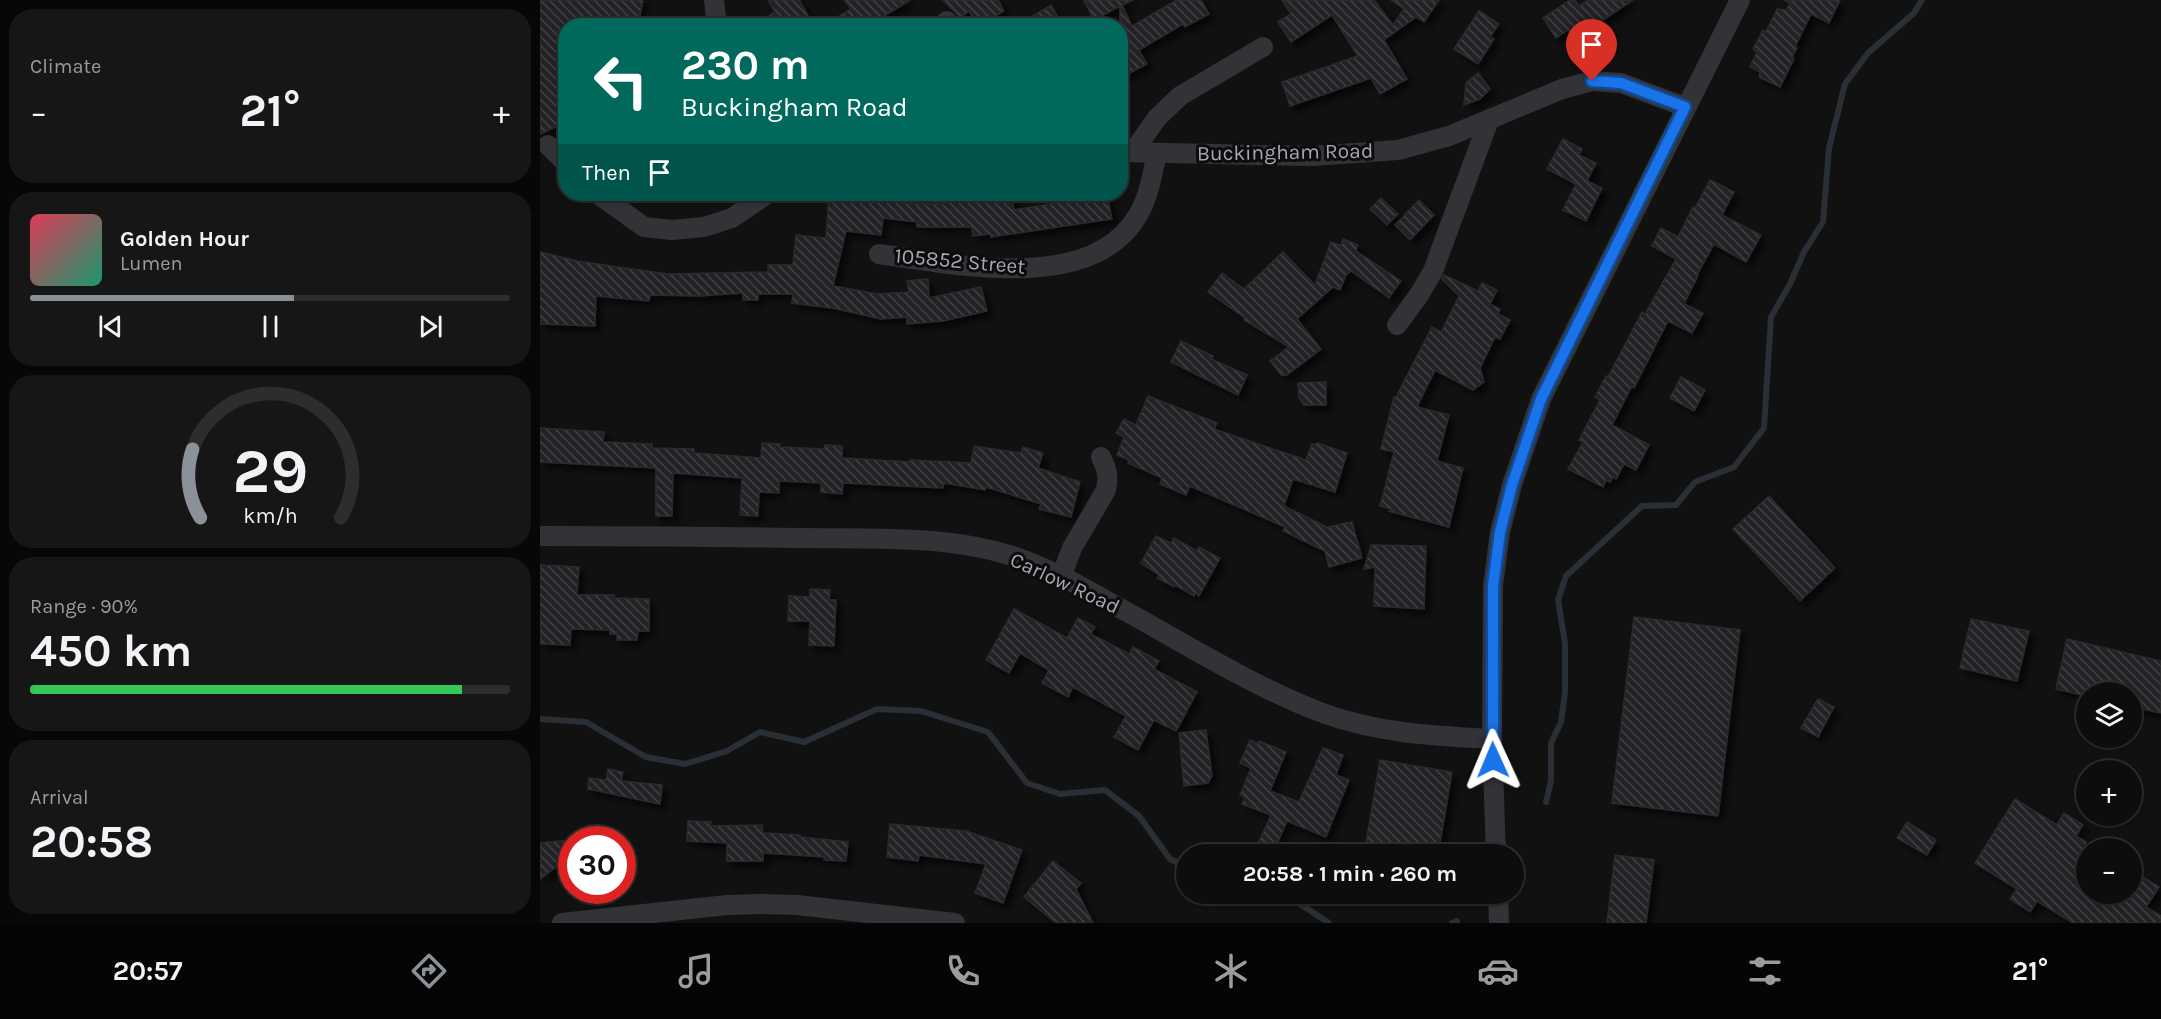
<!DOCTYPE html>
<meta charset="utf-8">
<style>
:root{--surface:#0d0d0e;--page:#161617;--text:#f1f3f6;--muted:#9a9c9e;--line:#2d2d2e;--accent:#8c9099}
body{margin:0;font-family:Karla,sans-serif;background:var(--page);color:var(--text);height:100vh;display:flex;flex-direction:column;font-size:22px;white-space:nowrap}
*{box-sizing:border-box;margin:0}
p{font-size:20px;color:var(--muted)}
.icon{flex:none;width:33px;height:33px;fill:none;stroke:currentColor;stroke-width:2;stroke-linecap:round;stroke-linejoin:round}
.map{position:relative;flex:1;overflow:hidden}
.details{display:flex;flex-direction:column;gap:9px;padding:9px;background:#070708;width:540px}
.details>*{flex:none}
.banner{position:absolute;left:18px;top:18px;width:570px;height:183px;border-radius:24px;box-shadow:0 2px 4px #0004,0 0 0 2px var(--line);background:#00695c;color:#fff;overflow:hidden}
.fabs{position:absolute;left:1536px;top:682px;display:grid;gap:12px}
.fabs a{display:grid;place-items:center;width:66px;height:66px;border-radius:50%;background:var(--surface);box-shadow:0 2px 4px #0004,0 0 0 2px var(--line);font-size:30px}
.speed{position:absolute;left:18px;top:826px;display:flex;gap:12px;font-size:30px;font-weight:700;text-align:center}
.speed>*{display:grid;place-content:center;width:78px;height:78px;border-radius:50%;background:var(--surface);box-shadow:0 2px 4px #0004,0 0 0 2px var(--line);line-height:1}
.speed .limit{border:9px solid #d22;background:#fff;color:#111}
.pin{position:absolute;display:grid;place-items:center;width:51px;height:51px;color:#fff;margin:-62px -26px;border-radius:50% 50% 50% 0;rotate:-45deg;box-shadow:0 0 6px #0007}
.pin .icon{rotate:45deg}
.me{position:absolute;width:66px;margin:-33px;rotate:359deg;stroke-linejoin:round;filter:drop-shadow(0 0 4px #0008)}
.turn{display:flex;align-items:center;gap:21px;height:126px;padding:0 24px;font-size:27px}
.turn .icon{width:78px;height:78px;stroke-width:2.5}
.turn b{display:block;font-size:42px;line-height:51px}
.then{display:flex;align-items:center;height:57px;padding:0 24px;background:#0003;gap:12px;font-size:22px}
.big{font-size:45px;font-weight:700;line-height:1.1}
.details .widget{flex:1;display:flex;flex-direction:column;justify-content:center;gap:9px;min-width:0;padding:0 21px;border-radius:24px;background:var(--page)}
.details .dial{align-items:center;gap:0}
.dial svg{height:156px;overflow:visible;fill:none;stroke:var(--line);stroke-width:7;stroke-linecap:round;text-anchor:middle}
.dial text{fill:var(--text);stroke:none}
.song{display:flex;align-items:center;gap:18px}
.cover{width:72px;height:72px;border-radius:9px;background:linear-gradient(135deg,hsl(350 70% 55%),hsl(160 70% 35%))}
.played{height:6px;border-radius:3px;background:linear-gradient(90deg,var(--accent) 55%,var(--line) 55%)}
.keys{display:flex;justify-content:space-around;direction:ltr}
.heat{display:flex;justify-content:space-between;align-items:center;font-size:33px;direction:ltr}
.charge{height:9px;border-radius:4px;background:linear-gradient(90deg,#34c759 90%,var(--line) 0)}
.trip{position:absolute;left:636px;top:844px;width:348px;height:60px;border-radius:30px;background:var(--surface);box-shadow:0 2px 4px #0004,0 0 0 2px var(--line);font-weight:700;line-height:60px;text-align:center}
.tabs{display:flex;height:96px;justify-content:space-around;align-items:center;background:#050506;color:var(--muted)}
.tabs .icon{width:42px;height:42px}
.tabs .selected{color:var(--accent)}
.tabs b{font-size:27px;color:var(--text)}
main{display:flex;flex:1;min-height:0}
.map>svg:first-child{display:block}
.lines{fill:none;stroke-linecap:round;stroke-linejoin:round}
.stream{stroke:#292f35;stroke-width:6}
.building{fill:url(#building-back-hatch);stroke:#2b2b2e;stroke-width:1.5;filter:url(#shadow)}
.minor{stroke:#323337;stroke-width:20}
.route-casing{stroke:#114b97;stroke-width:15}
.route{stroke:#1a73e8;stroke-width:10}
.labels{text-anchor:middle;stroke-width:6;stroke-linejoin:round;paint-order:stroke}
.street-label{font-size:21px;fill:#a4a8b2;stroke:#0c0c0d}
</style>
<main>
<section class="details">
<div class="widget"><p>Climate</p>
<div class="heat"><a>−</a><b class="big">21°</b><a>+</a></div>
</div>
<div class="widget">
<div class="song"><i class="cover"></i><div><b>Golden Hour</b><p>Lumen</p></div></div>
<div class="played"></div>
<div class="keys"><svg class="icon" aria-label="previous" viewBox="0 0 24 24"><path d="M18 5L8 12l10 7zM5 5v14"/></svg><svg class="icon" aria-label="pause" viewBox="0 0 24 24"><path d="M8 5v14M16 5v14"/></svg><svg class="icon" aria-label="next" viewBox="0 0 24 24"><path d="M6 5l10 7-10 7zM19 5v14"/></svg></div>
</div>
<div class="widget dial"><svg viewBox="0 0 100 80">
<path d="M14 69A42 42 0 1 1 86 69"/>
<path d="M14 69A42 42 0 0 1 10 34" stroke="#8c9099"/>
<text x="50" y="56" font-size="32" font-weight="700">29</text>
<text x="50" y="72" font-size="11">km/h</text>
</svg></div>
<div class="widget"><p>Range · 90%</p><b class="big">450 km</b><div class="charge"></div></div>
<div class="widget"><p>Arrival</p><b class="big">20:58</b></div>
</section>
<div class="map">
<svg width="1621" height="923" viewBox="0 0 1621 923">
<defs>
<pattern id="building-back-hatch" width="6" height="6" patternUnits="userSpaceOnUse" patternTransform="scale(1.5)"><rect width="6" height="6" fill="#242426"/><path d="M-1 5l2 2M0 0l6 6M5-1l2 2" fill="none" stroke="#414143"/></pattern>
<filter id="shadow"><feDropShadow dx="5.5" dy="5.5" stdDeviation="3" flood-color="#0009"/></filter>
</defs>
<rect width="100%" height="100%" fill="#111112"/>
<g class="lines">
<!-- stream -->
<g class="stream">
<path d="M0,719L46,722L106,757L145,764L187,751L220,732L264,742L337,709L381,711L448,732L487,783L520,794L565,790L599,816L630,859L646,867"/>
<path d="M1006,802L1011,781V743L1021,722L1025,693V643L1018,600L1026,576L1102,506L1136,505L1155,482L1194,467L1224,428L1231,317L1250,284L1264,252L1283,222L1289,148L1305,84L1328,53L1374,13L1382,0"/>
<path d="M737,894L754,900L789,923"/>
<path d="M912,923L917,921"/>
</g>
</g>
<!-- building -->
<g class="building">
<path d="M0,0H103L98,26H26V122L0,134Z"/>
<path d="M228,0H259L274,26H212L235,12Z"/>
<path d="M304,0H370L328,26H283L311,9Z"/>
<path d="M403,0H458L464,11L438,26L429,11L419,19L416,13Z"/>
<path d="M544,0H593L582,5L592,26L637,0H661L669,14L645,27L643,24L599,50L607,64L580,78V6L554,20Z"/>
<path d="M742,0H834L853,25L864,9L851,0H899L884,22L876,17L844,40L867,79L840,94L831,78L750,106L742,82L818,56L792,15L751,42L738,22L751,14Z"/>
<path d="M1030,0H1035L1039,6L1048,0H1093L1049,29L1055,38L1039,48L1028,30L1016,38L1003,18Z"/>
<path d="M1244,0H1300L1289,23L1271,14L1255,47L1257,48L1252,57L1254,59L1240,87L1219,77L1220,72L1210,67L1217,52L1213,49L1223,30L1226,32L1237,9L1246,10L1250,3Z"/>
<path d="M511,5L523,26H476Z"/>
<path d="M939,11L959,24L950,37L954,39L938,64L914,49Z"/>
<path d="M938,73L950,89L940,99L924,105L926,83Z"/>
<path d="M1023,139L1042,149L1039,155L1056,163L1047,181L1062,188L1046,221L1023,210L1036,184L1007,169Z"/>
<path d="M1170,180L1194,192L1182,215L1221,235L1206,262L1174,244L1157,275L1158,276L1144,304L1163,313L1152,333L1128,321L1094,388L1092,386L1072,425L1109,445L1096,470L1084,464L1076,479L1073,477L1070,482L1066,480L1063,487L1028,469L1043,442L1039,440L1060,400L1055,397L1066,376L1068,377L1102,312L1105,314L1136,259L1112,246L1121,228L1138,237L1153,207L1155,208Z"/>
<path d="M289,194H321L365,198L364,204H403V197L435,194H471L474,210L567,195L572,219L451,237L450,234L433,236L432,227H377V222L343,218L341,235L306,231L293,286L338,294L369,292L367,281L388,279L389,298L441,287L447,311L403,321L367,324V317L341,319L292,308L252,303L253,294H218V300H203V293L159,296L110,295L109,301L56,296L55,326L0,324V252L37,261L127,274L228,272V265H253L256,235L286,238Z"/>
<path d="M841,198L858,214L847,225L830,209Z"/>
<path d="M879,200L894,215L870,240L855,225Z"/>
<path d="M803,239L818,245L816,251L861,281L849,298L811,271L806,275L800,290L793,287L757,319L781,349L747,375H741L730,361L749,347L704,320L705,318L668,292L682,273L704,289L743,252L775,285L791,242L801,246Z"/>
<path d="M904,275L938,291L942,283L957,290L950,304L960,309L958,314L970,320L960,339L955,337L940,368L944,382L933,390L895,370L877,407L909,415L897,461L923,468L909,527L848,511L854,510L840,506L854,452L841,449L854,397H856L892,327L901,332L919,296L902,279Z"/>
<path d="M641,341L673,356L671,359L707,375L698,395L631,362Z"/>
<path d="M1141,377L1165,390L1154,411L1130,398Z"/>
<path d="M786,382V405H764L759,398L758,383Z"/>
<path d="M608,396L677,423L674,429L766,460L772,444L776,445L777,443L807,453L795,492L753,479L744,506L785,526L784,528L812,522L822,558L789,567L785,551L743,531L745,527L650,486L646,495L620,484L622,478L588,463L589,460L577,455L584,437L576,433L584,419L596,425Z"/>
<path d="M0,428L64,432L63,442L112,444V448L154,449V453L221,458L222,443L240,444L239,447L284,449L285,445L302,446V458L370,462V460L431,463L434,446L481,453L483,447L503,453L498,468L540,482L531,517L499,509L501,504L446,487L445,490L404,483L403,488L303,483L302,494L281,492V483L239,481V493L219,492L218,516L200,515L202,478L133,473L132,516H116V468L0,462Z"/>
<path d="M1229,496L1295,568L1260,601L1193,529Z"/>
<path d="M616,536L631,543L634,538L657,551L659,547L680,558L659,596L655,593L654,596L635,585L634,587L617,578L619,575L601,563Z"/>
<path d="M831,545L886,546L884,609L834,606L835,567L824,569Z"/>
<path d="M0,565L39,567L37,595H74V598L109,599V631H98L97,640H77V634H70V630L31,629L30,645L0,644Z"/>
<path d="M270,589L290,590L289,600H296L294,646L269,645L270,621H248L249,596L270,597Z"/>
<path d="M474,609L527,638L538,618L555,627L551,634L589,654L593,647L619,661L614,669L657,692L636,731L614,720L598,750L574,737L586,716L533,687L528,697L502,683L509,670L480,653L469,673L446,660Z"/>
<path d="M1094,617L1200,630L1178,816L1072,803Z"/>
<path d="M1431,619L1489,631L1477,681L1420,668Z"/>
<path d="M1527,639L1621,661V713L1592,707V693H1546V696L1516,689Z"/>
<path d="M1278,699L1294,707L1278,737L1261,728Z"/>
<path d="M666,730L672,776L668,783L644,786L639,733Z"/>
<path d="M710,740L718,744L719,741L746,752L730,791L759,802L783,748L803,755L796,775L809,780L786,837L747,821L733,853L717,846L731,815L702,804L705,797L700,795L711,768L700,763Z"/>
<path d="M840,760L912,772L898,855H824Z"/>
<path d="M68,769L83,772L81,781L122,785L120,804L48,789L49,778L66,780Z"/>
<path d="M1475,799L1517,825L1524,813L1543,825L1536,836L1546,842V894H1592V870L1619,887L1606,907L1621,916V923H1533L1497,901L1490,912L1470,899L1477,889L1435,863Z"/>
<path d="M148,821L171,822L170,826L222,825L223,833L260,835V837L308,842L306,861L284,860L285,857L223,853V861H187V843L147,841Z"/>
<path d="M1367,822L1396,840L1387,855L1357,838Z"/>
<path d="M350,824L426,831L482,850L463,903L435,893L446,864L379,855L378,861L347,857Z"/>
<path d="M32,840V855L0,879V843Z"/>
<path d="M1075,855L1114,860L1106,923H1067Z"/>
<path d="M513,861L541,883L536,889L553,923H516L484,897Z"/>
</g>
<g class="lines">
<!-- minor -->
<g class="minor">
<path d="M174,0L176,18L180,26"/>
<path d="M402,26L407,21"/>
<path d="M8,145L26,163"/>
<path d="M580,152L772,156L858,150L909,136L1022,89L1052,81L1081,83L1145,107"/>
<path d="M593,152L617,118L640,96L723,47"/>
<path d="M58,194L104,227L132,230L164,227L192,218L227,194"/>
<path d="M339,254C414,264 552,295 598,215C609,197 612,174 617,154"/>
<path d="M857,325L879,295L893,271L949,120"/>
<path d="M0,536C87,536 173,537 260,538C335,539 415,534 487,561C523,575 556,595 589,613C652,648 713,686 780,712C835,733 894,736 952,739"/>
<path d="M521,577L532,548L566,490C569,477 567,469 561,457"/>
<path d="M956,855L952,739L953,586L960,532L972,485L1001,399L1200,0"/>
<path d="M958,894L959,923"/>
<path d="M22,923L187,905L221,904L257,905L415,923"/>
</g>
</g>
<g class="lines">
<!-- route casing -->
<g class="route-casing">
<path id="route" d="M953,760V586L960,532L972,485L1001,399L1145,107L1081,83L1052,81"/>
</g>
<!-- route -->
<use href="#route" class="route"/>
</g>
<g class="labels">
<!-- street labels -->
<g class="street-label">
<text transform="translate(745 152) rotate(-1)" y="7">Buckingham Road</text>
<text transform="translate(420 261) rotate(5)" y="7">105852 Street</text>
<text transform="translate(525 583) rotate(25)" y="7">Carlow Road</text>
</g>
</g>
</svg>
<div class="fabs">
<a><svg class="icon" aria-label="layers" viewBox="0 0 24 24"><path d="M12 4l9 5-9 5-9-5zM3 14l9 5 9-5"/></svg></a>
<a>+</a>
<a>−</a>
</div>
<div class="speed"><div class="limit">30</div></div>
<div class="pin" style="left:1052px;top:81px;background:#d93025"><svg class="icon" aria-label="arrive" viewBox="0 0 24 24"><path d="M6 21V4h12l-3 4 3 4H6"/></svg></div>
<svg class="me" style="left:953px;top:760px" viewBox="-20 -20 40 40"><path d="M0-17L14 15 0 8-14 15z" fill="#1a73e8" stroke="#fff" stroke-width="4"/></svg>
<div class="trip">20:58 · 1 min · 260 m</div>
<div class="banner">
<div class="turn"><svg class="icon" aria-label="left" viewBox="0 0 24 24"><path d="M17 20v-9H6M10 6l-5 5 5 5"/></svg><div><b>230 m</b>Buckingham Road</div></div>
<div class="then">Then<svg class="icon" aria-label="arrive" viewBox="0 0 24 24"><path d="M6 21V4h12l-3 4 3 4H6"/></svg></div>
</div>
</div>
</main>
<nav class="tabs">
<b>20:57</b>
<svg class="icon selected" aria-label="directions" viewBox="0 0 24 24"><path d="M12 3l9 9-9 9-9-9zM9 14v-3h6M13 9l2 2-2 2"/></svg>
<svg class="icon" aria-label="music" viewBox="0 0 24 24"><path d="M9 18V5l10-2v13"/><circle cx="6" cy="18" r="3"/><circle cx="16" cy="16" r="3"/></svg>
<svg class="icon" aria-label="phone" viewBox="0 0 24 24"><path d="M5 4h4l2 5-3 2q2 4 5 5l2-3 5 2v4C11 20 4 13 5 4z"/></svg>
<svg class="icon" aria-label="climate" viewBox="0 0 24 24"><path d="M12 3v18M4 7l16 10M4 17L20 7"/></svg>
<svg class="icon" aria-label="car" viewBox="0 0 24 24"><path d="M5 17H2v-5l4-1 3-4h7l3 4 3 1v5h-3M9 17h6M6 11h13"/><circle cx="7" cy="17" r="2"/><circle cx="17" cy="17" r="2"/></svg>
<svg class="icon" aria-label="filters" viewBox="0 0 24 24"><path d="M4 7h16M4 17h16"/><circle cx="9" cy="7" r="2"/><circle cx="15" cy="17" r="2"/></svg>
<b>21°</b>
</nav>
